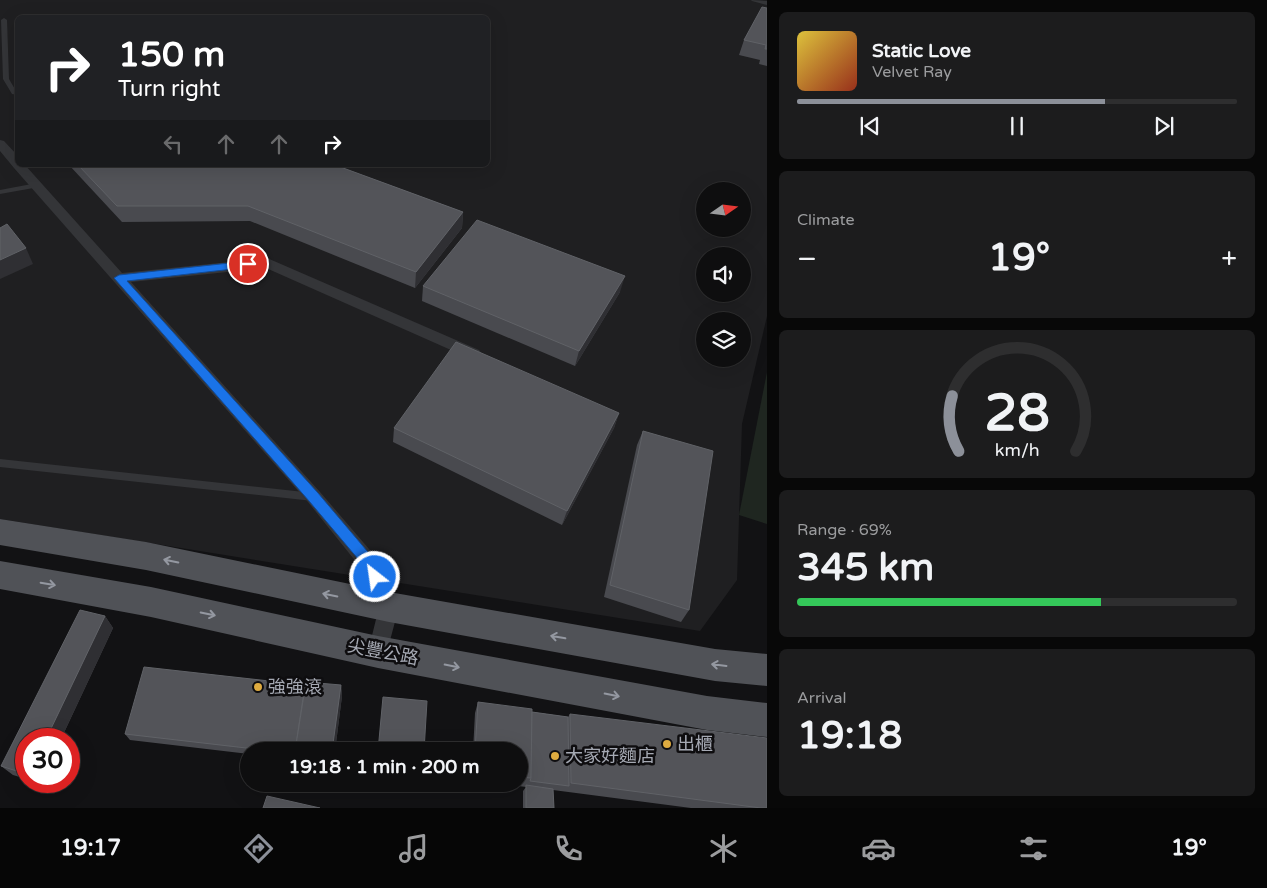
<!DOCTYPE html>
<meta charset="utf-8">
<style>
:root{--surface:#0e0e0f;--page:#1c1c1d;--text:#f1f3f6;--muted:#9b9c9e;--line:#2e2e2f;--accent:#8c9099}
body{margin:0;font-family:"Varela Round","Noto Sans TC",sans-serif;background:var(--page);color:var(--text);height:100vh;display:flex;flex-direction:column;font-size:19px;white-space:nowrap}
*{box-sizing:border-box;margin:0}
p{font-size:16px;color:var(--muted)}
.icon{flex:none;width:28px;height:28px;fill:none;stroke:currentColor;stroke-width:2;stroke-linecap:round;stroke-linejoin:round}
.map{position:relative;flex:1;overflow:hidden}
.sheet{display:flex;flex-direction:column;gap:12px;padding:12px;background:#080808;width:500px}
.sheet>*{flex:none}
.banner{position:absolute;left:15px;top:15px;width:475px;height:152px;border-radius:8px;box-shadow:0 5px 20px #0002,0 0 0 1px var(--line);background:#202124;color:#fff;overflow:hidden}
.needle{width:32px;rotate:76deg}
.fabs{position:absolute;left:696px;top:182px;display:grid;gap:10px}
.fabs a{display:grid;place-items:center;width:55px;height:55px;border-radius:50%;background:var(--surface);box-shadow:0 5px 20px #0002,0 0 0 1px var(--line);font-size:25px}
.speed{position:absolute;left:15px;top:728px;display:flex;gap:10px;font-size:25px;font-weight:700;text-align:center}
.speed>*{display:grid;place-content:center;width:65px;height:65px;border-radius:50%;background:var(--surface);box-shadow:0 5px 20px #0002,0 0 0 1px var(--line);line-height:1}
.speed .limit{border:8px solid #d22;background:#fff;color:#111}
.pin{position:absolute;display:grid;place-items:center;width:42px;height:42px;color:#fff;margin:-21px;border:2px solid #fff;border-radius:50%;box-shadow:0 1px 5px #0007}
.me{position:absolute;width:55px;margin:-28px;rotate:330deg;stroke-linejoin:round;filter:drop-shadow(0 0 4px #0008)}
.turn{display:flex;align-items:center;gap:18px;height:105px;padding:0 20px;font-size:22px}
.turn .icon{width:65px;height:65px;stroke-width:2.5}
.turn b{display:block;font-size:35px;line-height:42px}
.lanes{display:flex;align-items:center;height:48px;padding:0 20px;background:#0003;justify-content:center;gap:25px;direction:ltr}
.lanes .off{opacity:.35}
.big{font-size:38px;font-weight:800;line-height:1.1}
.sheet .widget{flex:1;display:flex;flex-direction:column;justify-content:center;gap:8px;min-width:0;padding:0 18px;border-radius:8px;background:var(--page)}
.sheet .dial{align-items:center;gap:0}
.dial svg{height:130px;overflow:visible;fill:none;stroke:var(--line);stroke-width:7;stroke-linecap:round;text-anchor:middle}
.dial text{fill:var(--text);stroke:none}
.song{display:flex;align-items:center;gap:15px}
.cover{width:60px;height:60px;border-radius:8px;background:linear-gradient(135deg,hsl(50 70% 55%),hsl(10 70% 35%))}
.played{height:5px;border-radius:2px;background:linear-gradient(90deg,var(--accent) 70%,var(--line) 70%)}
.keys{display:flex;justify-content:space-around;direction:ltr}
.heat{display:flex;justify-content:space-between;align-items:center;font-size:28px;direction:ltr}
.charge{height:8px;border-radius:4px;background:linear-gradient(90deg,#34c759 69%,var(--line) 0)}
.trip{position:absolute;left:240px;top:742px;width:288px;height:50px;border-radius:25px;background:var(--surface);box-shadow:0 5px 20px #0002,0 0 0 1px var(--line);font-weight:800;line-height:50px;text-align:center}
.dock{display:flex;height:80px;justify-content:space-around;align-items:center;background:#060606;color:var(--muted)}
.dock .icon{width:35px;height:35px}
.dock .current{color:var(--accent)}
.dock b{font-size:22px;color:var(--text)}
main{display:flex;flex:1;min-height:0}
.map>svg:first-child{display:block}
.built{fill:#1f1f21;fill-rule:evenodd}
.green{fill:#1f2620}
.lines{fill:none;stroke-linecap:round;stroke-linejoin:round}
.service{fill:#343538;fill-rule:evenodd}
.minor{fill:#343538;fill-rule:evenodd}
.primary{fill:#505257;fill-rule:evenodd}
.wall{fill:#494a4f}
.shaded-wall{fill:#2f2f33}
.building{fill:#535459;stroke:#606267}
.oneway{stroke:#9498a1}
.route{fill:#1a73e8;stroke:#114b97}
.poi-dot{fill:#deab40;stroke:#0e0d0f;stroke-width:2}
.labels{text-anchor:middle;stroke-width:5;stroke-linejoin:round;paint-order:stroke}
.near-street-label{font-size:18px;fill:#a5a9b3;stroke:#0e0d0f}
.near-poi-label{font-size:18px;fill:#a5a9b3;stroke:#0e0d0f;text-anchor:start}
</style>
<main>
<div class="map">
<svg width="767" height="808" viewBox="0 0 767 808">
<rect width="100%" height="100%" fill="#121214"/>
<!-- built -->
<path class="built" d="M0,0H767V316L742,424L737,580L700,631L0,519ZM18,18H488V165H18ZM705,191H742V229H705ZM705,256H742V294H705ZM705,321H742V359H705Z"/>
<!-- green -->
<path class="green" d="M767,372V524L739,515Z"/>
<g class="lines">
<!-- service -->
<g class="service">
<path d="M751,0L767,1V5L752,1Z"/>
<path d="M4,18L7,20L9,79L16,91H18V95L12,94L3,79L1,20Z"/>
<path d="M37,183H39V187L0,194V190Z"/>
<path d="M0,459L313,493L316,494L318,497L316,500L313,501L0,467Z"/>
</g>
<!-- minor -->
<path class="minor" d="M0,140L4,141L18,156V165H25L122,273L267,258L479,350L482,354L479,358L474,360L469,358L266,268L131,282L320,492L375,556L399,607L385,659L378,662L371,659L368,652L379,607L361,568L308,502L14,168L0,151Z"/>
<!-- primary -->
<g class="primary">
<path d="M0,519L146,542L389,592L715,649L767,654V686L715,681L389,622L146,570L0,545Z"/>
<path d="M0,561L151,587L378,636L707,696L767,703V737L707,730L378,668L151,617L0,589Z"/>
</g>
</g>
<!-- wall -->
<g class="wall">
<path d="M767,8V66L759,64L760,60L739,55L744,40Z"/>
<path d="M69,165H335L463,212L462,228L415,288L250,221L122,222Z"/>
<path d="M423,286L620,292L575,366L422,301Z"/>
<path d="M619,413L614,428L562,525L393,442L394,428Z"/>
<path d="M643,431L689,610L681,622L604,597L637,445Z"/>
<path d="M105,616L113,628L61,739H26V779L13,775L1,766Z"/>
<path d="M305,685H341L342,696L335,751H249V754L130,740L125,734Z"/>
<path d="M478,702L532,712L568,717L570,714L767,808H691L553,790L554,808H523V791L526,787L504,784H519V751H473L475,713Z"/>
<path d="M397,784H421V786Z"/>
</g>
<!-- shaded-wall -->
<g class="shaded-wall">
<path d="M463,212L462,228L415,288L416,272Z"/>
<path d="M26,248L33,264L0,279V260Z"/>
<path d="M625,276L620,292L575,366L579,351Z"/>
<path d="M619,413L614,428L562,525L567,511Z"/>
<path d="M105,616L113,628L61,739H46Z"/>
<path d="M341,685L342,696L335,751H332Z"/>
</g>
<!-- building -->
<g class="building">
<path d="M762,7L767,8V49H765L766,45L744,40Z"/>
<path d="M78,165H335L463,212L416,272L248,206H117Z"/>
<path d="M477,220L625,276L579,351L423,286Z"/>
<path d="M7,224L26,248L0,260V228Z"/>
<path d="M456,342L619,413L567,511L394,428Z"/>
<path d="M643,431L713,451L689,610L610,585Z"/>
<path d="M80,610L105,616L46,739H26V774L1,766Z"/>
<path d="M144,667L305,685L295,751H272L125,734Z"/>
<path d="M306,682L341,685L332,751H295Z"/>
<path d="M383,697L427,701L424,751H378Z"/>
<path d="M478,702L532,709L531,778L519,777V751H475Z"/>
<path d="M532,712L568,717L569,786L530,781L531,778Z"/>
<path d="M570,714L767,738V808H761L571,783Z"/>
<path d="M526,785L553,789L554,808H526Z"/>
<path d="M267,796L320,808H263Z"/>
</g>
<!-- one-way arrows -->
<defs><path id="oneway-shaft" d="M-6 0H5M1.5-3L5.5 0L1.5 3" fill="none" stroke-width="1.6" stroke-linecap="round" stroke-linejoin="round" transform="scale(1.25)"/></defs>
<g class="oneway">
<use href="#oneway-shaft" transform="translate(171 561) rotate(-168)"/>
<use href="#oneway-shaft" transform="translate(48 584) rotate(10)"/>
<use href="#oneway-shaft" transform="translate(330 595) rotate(-168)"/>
<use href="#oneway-shaft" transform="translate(208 614) rotate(12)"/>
<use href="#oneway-shaft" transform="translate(558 637) rotate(-170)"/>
<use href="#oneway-shaft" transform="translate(719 665) rotate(-173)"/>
<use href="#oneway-shaft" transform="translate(452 666) rotate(11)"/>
<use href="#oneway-shaft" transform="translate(612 695) rotate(11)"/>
</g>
<!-- route -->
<path class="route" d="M248,261L251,262V267L127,281L318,493L373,558L382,577L380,582L375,583L371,582L364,566L309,501L114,278L119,275Z"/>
<!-- markers -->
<g class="poi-dot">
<circle cx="258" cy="687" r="5"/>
<circle cx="667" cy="744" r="5"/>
<circle cx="555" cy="756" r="5"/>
</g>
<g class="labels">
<!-- near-street labels -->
<g class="near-street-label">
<text transform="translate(383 652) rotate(11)" y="6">尖豐公路</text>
</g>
<!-- near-poi labels -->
<g class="near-poi-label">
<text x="268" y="693">強強滾</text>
<text x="677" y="750">出櫃</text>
<text x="565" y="762">大家好麵店</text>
</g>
</g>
</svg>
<div class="fabs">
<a><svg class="needle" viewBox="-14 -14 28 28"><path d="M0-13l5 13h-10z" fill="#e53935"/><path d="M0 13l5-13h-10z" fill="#9b9c9e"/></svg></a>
<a><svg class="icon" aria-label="sound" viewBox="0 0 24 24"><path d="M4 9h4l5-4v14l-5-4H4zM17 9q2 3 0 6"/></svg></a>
<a><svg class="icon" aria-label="layers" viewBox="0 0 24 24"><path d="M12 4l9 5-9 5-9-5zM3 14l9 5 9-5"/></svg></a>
</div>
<div class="speed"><div class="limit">30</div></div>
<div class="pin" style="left:248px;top:264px;background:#d93025"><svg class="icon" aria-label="arrive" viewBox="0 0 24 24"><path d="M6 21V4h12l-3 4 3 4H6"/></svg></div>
<svg class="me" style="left:375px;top:577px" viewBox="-20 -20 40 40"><circle r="17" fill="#1a73e8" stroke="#fff" stroke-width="3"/><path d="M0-11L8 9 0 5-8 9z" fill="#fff"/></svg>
<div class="trip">19:18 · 1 min · 200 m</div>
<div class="banner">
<div class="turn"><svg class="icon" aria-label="right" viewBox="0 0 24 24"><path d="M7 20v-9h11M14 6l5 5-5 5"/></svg><div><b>150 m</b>Turn right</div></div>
<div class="lanes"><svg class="icon off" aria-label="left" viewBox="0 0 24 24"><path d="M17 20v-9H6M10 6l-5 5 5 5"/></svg><svg class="icon off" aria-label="ahead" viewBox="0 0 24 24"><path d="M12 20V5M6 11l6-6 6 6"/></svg><svg class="icon off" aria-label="ahead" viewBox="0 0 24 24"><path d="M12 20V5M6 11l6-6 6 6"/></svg><svg class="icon" aria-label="right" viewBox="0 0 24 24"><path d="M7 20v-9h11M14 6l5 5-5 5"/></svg></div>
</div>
</div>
<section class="sheet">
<div class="widget">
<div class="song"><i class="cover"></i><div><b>Static Love</b><p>Velvet Ray</p></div></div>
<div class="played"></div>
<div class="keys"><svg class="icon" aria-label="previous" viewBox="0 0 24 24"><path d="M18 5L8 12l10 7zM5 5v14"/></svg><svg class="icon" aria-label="pause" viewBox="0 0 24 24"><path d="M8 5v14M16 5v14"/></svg><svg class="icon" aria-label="next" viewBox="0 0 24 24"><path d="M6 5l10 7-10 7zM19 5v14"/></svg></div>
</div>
<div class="widget"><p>Climate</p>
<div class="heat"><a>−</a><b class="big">19°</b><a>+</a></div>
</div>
<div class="widget dial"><svg viewBox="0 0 100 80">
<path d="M14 69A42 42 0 1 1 86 69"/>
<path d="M14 69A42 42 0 0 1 10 35" stroke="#8c9099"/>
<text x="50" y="56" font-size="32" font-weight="700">28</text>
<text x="50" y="72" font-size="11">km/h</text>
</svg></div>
<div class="widget"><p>Range · 69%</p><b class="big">345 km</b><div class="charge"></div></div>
<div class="widget"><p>Arrival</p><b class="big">19:18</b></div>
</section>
</main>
<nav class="dock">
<b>19:17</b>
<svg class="icon current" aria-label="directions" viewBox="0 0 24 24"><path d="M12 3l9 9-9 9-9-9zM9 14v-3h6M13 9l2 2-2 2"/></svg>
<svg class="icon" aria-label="music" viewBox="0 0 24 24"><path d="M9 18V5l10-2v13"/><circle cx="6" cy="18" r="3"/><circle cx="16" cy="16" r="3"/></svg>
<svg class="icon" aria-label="phone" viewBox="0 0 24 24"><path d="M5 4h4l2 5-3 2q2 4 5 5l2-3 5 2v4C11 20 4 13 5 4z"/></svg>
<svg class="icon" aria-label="climate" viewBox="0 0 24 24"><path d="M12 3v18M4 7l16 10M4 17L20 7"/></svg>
<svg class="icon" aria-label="car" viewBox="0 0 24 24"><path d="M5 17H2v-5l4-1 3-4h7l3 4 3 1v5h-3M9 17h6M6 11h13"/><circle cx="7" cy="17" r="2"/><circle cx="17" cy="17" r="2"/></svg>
<svg class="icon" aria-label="filters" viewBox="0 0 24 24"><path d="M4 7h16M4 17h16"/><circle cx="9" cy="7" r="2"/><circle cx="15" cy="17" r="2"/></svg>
<b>19°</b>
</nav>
